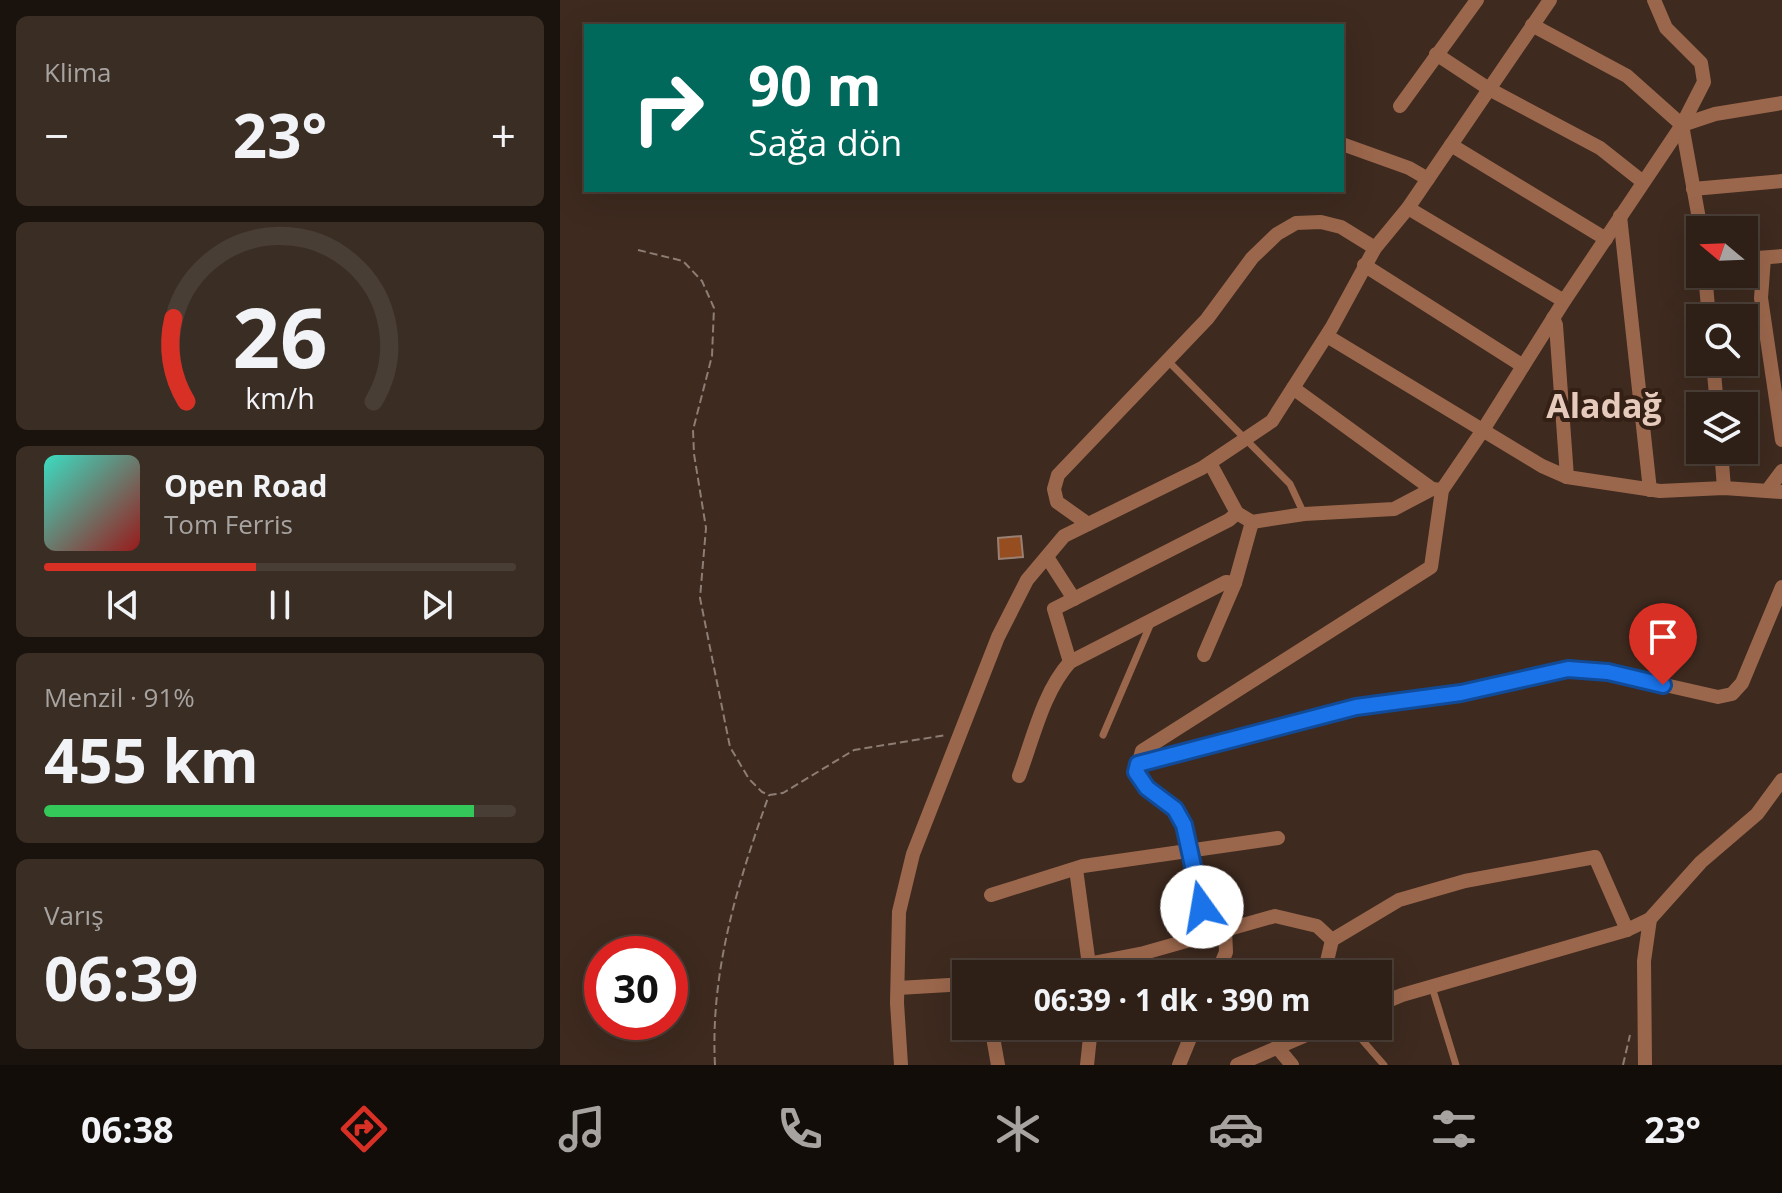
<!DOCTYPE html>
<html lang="tr">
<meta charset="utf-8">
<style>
:root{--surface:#2e2017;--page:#3a2d24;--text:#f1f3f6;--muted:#a7a3a1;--line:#493e36;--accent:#d93025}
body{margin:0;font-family:"Open Sans",sans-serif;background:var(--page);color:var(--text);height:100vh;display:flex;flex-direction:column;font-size:30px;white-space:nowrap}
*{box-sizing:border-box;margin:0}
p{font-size:26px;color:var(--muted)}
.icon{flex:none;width:44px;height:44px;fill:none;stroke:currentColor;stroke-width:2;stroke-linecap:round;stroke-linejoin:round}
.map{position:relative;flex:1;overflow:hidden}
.details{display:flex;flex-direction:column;gap:16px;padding:16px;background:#19120d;width:560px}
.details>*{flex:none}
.hud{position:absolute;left:24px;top:24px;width:760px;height:168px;border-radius:0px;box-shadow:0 8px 32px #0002,0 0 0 2px var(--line);background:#00695c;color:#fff;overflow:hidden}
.needle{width:52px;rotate:289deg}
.controls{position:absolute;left:1126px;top:216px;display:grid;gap:16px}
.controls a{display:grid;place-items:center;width:72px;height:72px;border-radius:0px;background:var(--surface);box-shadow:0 8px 32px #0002,0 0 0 2px var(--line);font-size:40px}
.speed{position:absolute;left:24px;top:936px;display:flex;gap:16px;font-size:40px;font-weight:700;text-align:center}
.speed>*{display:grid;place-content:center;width:104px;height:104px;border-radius:50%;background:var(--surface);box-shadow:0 8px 32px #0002,0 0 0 2px var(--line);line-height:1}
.speed .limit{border:12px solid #d22;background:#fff;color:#111}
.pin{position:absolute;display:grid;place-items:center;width:68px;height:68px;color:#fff;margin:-82px -34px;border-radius:50% 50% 50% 0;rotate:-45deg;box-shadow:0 0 8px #0007}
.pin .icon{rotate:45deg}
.me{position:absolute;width:88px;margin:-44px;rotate:347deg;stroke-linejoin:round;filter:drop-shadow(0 0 6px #0008)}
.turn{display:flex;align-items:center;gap:28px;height:168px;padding:0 32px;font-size:36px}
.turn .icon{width:104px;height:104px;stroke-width:2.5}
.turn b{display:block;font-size:56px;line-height:68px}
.big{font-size:60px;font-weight:700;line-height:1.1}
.details .widget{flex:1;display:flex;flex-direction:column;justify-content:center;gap:12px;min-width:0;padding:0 28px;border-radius:12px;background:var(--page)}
.details .dial{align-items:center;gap:0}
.dial svg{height:208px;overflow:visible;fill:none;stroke:var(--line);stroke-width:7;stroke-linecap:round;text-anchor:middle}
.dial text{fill:var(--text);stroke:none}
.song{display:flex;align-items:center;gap:24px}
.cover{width:96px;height:96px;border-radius:12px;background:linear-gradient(135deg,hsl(170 70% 55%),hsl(0 70% 35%))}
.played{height:8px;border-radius:4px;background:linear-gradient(90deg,var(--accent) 45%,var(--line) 45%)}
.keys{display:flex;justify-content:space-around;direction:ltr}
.heat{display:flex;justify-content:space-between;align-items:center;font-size:44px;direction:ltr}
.charge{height:12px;border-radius:6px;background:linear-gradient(90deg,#34c759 91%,var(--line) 0)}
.trip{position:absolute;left:392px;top:960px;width:440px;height:80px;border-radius:0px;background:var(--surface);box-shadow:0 8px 32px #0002,0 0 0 2px var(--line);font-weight:700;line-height:80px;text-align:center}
.dock{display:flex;height:128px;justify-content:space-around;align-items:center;background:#120d09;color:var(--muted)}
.dock .icon{width:56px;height:56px}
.dock .selected{color:var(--accent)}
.dock b{font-size:36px;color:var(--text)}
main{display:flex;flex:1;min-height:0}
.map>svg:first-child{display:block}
.building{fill:#964d20;stroke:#998073;stroke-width:2}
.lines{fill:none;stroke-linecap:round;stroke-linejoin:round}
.path{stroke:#8d7d74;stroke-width:2;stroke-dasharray:8 4;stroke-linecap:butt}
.lane{stroke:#9b674c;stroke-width:7}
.street{stroke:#9b674c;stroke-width:14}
.route-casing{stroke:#114b97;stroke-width:20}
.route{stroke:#1a73e8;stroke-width:14}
.labels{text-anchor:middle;stroke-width:8;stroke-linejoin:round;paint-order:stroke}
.district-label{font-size:34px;font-weight:bold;fill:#e6cabc;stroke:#342015}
</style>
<main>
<section class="details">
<div class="widget"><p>Klima</p>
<div class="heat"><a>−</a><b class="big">23°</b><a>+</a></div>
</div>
<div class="widget dial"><svg viewBox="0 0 100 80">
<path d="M14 69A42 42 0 1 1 86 69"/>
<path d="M14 69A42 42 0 0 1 9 37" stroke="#d93025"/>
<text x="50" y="56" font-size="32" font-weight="700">26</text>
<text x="50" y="72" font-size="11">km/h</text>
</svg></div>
<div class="widget">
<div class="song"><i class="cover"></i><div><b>Open Road</b><p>Tom Ferris</p></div></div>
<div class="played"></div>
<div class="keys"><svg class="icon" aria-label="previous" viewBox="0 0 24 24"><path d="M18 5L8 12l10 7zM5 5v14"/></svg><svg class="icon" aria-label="pause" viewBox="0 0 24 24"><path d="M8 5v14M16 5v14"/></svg><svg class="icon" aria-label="next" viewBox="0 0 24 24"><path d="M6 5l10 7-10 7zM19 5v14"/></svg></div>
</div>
<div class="widget"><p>Menzil · 91%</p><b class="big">455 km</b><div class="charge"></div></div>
<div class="widget"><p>Varış</p><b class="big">06:39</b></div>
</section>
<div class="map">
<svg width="1222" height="1065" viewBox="0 0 1222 1065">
<rect width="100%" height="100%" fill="#3e2a1f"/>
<!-- building -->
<path class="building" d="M461,536L463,557L439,559L438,538Z"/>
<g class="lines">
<!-- path -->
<g class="path">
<path d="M78,250L123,261L142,281L154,308L152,356L133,430L134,454L146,528L140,598L170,747L189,779L202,792L209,795L223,793L294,750L386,735"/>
<path d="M155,1065C150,971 178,882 209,795"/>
<path d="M1063,1065L1070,1035"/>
</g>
<!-- lane -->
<g class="lane">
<path d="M607,360L730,484L744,514"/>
<path d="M543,735L591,623"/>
<path d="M872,987L896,1065"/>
<path d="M790,1026L824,1065"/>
</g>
<!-- street -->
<g class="street">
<path d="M972,25L1067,76L1122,125L1141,230"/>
<path d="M876,54L929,89L1040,148L1083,182"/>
<path d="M840,106L917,0"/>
<path d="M1122,125L1155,114L1222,103"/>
<path d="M782,144L849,168L868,179"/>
<path d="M891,145L1046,239"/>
<path d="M1133,189L1222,181"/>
<path d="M848,208L1004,301"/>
<path d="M1060,216L1090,490"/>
<path d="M1204,258L1201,298L1222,440"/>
<path d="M1184,259L1222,256"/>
<path d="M804,265L963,366"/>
<path d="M1145,274L1149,318"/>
<path d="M993,318L996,325L1007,477L1100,491L1164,488L1222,492"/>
<path d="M767,336L982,466L1007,477"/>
<path d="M1153,362L1157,406"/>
<path d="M733,388L872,489"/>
<path d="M1161,450L1164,488"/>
<path d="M650,463L677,513L692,522L744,514L834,509L872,489L882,490"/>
<path d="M1207,491L1222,471"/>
<path d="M528,524L497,502L494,489L498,475L647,319L692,258L717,234L736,223L761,222L781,227L815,248"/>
<path d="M487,557L514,599"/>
<path d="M644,655L675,583L692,522"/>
<path d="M510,662L494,609L669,520L677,513"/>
<path d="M578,764L796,707L901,693L1008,669L1048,672L1158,697L1172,694L1182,683L1222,587"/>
<path d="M459,776C473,739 483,692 510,662L666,582L675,583"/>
<path d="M516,869L529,965"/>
<path d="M431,895L523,866L718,838"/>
<path d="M648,934L624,825C612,803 591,792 576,772L582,751L871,567L882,490L923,430L1004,301L1122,125L1144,82L1141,63L1106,28L1094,0"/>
<path d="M476,974L584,953L715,916L757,926L772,940"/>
<path d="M657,974L666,952L665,930"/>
<path d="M764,974L772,940L839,900L905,881L1035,857L1067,930"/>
<path d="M338,988L406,984"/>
<path d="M818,1005L842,995L1067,930L1090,919L1141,862L1197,814L1222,780"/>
<path d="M431,1026L438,1065"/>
<path d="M717,1047L732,1065"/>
<path d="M341,1065L337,1003L339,912L353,854L438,637L467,580L504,536L642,468L712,421L772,327L815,248L848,208L990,0"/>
<path d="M527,1065L530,1037L537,1026"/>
<path d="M619,1065L635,1026"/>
<path d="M677,1065L767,1026"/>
<path d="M1085,1065L1084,961L1090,919"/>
</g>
</g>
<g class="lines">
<!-- route casing -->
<g class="route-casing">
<path id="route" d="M642,907L624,825L615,809L587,788L576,772L578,764L796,707L901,693L1008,669L1048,672L1103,685"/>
</g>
<!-- route -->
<use href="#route" class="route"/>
</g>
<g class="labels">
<!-- district labels -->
<g class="district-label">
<text x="1044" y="418">Aladağ</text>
</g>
</g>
</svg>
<div class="controls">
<a><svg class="needle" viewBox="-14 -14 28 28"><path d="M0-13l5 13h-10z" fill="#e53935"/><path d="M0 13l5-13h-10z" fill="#a7a3a1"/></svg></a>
<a><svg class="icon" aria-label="search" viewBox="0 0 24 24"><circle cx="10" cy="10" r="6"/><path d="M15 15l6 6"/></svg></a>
<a><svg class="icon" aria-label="layers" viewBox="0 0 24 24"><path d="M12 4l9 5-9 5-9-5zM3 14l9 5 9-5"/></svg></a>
</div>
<div class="speed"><div class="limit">30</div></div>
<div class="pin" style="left:1103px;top:685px;background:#d93025"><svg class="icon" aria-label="arrive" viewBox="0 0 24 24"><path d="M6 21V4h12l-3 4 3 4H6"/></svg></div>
<svg class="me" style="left:642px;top:907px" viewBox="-20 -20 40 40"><circle r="19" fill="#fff"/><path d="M0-13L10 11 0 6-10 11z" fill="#1a73e8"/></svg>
<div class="trip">06:39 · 1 dk · 390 m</div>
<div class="hud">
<div class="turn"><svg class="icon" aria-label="right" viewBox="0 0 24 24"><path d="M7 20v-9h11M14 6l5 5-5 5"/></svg><div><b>90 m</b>Sağa dön</div></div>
</div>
</div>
</main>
<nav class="dock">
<b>06:38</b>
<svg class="icon selected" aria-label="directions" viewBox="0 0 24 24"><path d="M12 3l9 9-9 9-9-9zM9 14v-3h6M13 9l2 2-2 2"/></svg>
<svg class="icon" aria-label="music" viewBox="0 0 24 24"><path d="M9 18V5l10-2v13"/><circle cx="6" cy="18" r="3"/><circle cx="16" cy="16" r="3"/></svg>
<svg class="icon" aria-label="phone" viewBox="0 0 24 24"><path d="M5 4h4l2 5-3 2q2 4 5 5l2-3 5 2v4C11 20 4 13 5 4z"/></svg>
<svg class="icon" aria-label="climate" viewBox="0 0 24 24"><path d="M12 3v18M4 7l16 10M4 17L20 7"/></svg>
<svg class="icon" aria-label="car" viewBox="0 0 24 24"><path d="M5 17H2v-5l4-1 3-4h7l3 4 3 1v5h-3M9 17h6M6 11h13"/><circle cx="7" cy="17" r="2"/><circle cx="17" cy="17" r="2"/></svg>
<svg class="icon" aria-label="filters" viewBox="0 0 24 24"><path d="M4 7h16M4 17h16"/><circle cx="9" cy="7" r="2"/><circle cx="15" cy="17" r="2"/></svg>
<b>23°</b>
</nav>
